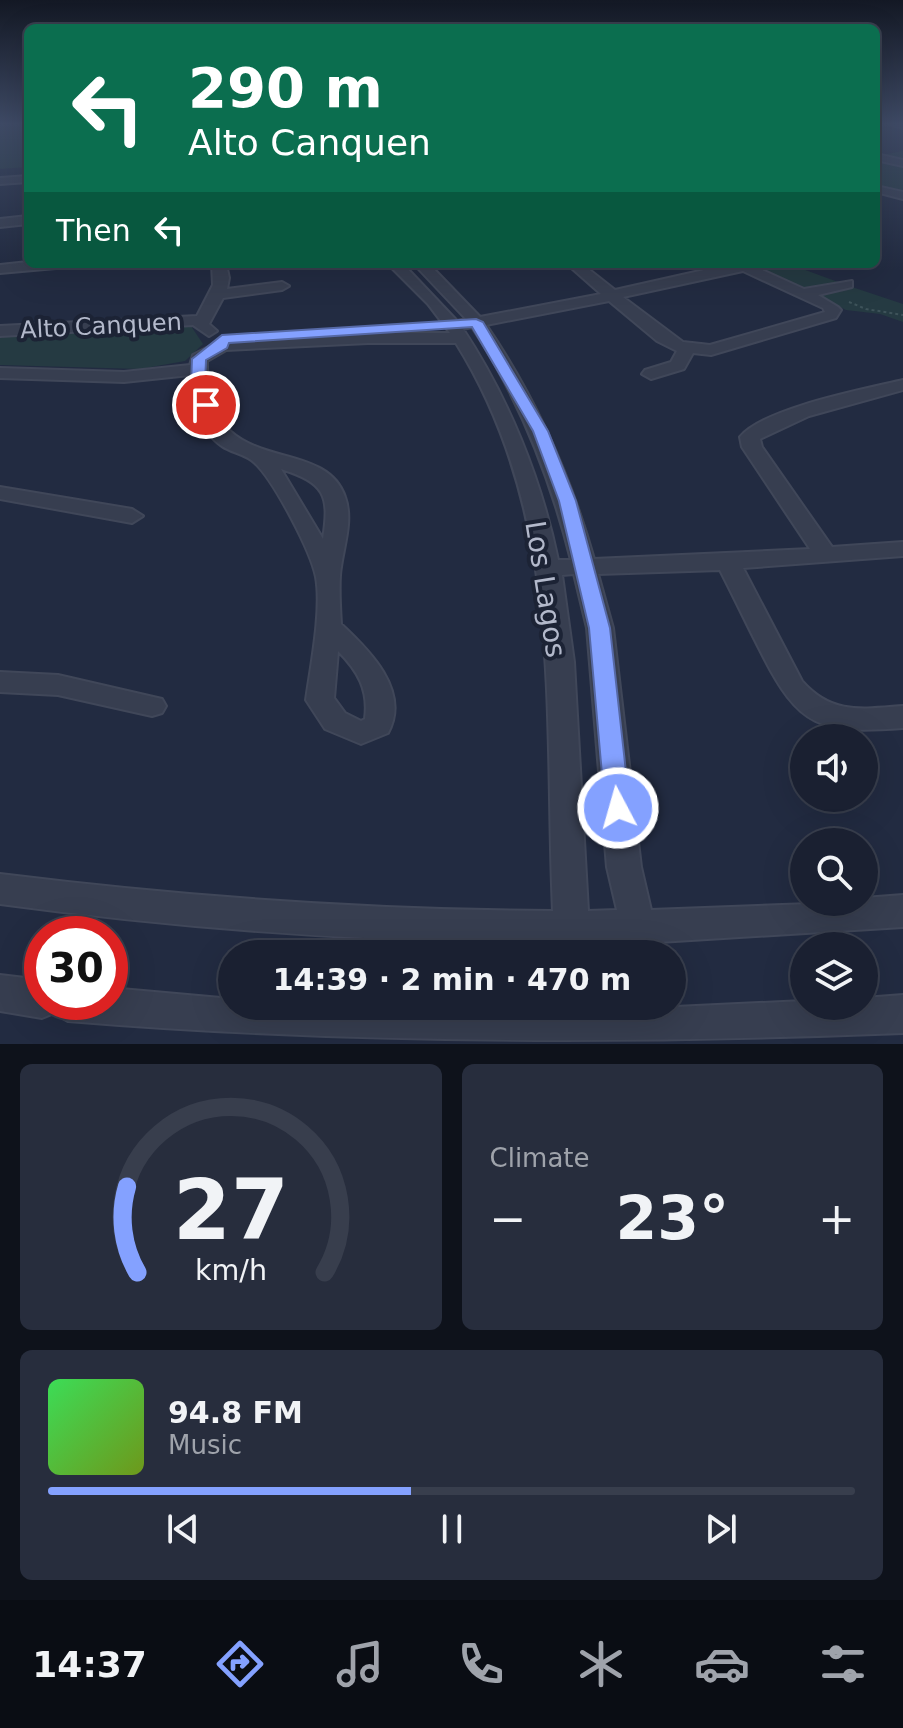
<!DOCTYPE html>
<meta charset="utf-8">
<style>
:root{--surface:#1a2031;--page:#272d3d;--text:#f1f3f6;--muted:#9fa3ab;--line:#383e4d;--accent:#84a1ff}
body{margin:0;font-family:"DejaVu Sans",sans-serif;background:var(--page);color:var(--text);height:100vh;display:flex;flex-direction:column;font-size:30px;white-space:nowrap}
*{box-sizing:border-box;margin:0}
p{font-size:26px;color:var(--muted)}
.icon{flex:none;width:44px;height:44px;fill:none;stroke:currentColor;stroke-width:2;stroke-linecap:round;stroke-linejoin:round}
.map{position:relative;height:1044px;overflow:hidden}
.sheet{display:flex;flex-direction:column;gap:20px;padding:20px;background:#0e121b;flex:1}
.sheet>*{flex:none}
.banner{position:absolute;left:24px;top:24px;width:856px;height:244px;border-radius:12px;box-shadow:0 8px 32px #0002,0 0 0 2px var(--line);background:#0b6e4f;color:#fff;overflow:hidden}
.buttons{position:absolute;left:790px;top:724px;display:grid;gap:16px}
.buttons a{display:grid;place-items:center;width:88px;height:88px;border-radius:50%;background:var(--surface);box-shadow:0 8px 32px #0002,0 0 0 2px var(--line);font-size:40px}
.speed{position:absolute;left:24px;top:916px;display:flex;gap:16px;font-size:40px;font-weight:700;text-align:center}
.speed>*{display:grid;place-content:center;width:104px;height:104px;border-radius:50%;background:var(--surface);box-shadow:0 8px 32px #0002,0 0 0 2px var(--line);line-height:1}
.speed .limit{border:12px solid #d22;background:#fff;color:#111}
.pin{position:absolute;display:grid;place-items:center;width:68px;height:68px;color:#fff;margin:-34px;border:4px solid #fff;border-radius:50%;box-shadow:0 2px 8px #0007}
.me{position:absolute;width:88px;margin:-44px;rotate:354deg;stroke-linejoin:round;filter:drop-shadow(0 0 6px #0008)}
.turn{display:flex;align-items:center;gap:28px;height:168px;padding:0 32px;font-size:36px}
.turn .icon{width:104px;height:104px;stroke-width:2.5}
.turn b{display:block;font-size:56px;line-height:68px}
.then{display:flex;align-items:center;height:76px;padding:0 32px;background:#0003;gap:16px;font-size:30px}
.big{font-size:60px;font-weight:700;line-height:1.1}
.sheet .tile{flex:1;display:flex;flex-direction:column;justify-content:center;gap:12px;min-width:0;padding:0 28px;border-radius:12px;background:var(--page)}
.sheet .dial{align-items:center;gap:0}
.dial svg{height:208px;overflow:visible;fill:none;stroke:var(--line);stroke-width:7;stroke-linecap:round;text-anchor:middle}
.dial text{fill:var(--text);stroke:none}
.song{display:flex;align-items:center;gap:24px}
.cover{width:96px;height:96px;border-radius:12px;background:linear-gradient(135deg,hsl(130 70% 55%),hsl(80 70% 35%))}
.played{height:8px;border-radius:4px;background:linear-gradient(90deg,var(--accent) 45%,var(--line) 45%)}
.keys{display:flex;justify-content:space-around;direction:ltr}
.heat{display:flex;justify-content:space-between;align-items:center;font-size:44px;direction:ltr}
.sheet .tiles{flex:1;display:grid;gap:20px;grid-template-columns:1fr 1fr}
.tile:last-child{grid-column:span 2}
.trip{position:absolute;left:218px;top:940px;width:468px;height:80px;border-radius:40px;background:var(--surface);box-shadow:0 8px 32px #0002,0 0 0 2px var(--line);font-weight:700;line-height:80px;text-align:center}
.tabs{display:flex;height:128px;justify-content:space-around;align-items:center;background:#0a0d14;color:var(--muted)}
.tabs .icon{width:56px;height:56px}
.tabs .current{color:var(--accent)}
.tabs b{font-size:36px;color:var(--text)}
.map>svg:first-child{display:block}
.green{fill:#253a42}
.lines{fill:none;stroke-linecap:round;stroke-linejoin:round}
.minor-casing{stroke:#404759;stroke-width:4}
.path{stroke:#3e535a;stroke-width:2;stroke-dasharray:3 3;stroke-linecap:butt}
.minor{fill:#373e50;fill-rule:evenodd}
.route{fill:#84a1ff;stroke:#5669a6;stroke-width:2}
.labels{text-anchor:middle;stroke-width:8;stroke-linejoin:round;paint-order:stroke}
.far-street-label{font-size:24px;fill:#b3b9cb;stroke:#1c2335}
.street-label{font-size:28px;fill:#b3b9cb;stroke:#1c2335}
</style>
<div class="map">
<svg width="903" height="1044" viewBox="0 0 903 1044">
<rect width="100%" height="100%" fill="#222b41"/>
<!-- green -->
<g class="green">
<path d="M0,123H28V167L0,169Z"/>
<path d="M903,151V190L876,186V168L886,161L882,155Z"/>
<path d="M747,264H789L838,282L806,290Z"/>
<path d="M852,287L903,304V322L880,314L846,310L817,295Z"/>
<path d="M191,326L203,344L185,361L140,369L0,365V336L95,328Z"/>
</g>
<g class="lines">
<!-- minor casing -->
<g class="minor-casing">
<g id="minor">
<path d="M891,123H903V128L892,125Z"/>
<path d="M876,154L903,160V166L876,160Z"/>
<path d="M28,176V182L0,184V178Z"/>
<path d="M876,186L903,192V199L876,192Z"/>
<path d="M28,216V224L0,227V219Z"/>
<path d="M28,262V264H63L56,268L0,273V265Z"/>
<path d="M212,264H226L229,278L227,289L282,282L289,286L282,290L223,298L209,324L217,331L209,336L193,325L0,336V326L197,316L213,285Z"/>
<path d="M388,264H403L457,321L466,319L414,264H429L480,317L601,294L567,264H582L615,290L731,264H749L804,289L852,281V287L818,295L838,307L841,310L836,318L711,355L693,353L684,369L651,379L642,374L645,370L671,362L677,351L657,341L609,301L486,325C536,398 570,475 594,559L810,549L742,447L740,437C764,408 865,389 903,380V390L809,416L760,439L762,447L832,547L903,542V556L743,568L802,681C832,715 862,709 903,706V728C820,734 799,728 761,652C747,625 734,597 720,570L598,574L613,628L641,867L651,910L864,902V898L903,895V927L659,942L662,954H626L624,943H592L593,954H557L556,944C369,942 185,929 0,904V874C184,897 368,910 553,911C544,715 565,517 456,343H368L226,350L207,361C204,484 323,431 345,497C354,522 342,550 340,575C339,591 340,608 341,624C369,650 411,691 388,733L361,744L325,729L306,700C311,665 322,610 316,577C311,551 274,481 255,463C246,454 232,453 222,446C203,434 188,397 190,375L124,382L0,378V368L124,372L190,365L193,355L222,340L368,333H450L428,304ZM743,271L823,308L825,312L710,345L683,342L623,297ZM472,327C520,399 550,476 571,560H558C541,478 508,397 463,329ZM281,469C325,483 330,495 323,539ZM574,574L587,628L607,867L617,910L588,911L574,662L562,575ZM338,651C358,671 369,690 365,719L361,721L345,713L334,698Z"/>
<path d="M0,487L132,509L143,516L132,523L0,499Z"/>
<path d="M0,672L58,675L162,699L166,706L162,713L152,716L58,695L0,692Z"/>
<path d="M0,975L42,980V1002H110V988L232,999V1006L485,1010L672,1006V999L675,1007L804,1001V1006H864V998L903,995V1033C625,1044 345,1044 68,1021L54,1013L42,1018L0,1011Z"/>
</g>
</g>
<!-- path -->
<path class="path" d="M849,302L866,309L903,315"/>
<!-- minor -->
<use href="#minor" class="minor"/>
</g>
<!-- sky -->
<linearGradient id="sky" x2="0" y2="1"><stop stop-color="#131824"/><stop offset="0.46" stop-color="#3e4a65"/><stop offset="1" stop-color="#3e4a65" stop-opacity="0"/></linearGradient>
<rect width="903" height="269" fill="url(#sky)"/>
<!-- route -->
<path class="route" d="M476,319L483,322L548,431L576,501L610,628L630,808L627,815L618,819L608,815L605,808L589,628L559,501L533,431L472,327L229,343L227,348L206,360L205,384L213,405L211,408H200L191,384L192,359L222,335Z"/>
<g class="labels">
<!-- far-street labels -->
<g class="far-street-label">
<text transform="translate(101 326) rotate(-3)" y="8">Alto Canquen</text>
</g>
<!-- street labels -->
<g class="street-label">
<text transform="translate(546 589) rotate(81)" y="10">Los Lagos</text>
</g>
</g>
</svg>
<div class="buttons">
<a><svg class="icon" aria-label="sound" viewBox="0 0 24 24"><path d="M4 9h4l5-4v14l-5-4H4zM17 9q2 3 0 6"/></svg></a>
<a><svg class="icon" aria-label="search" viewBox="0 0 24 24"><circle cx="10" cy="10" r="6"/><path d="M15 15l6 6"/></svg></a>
<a><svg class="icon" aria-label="layers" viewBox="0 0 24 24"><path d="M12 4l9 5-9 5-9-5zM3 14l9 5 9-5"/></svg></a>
</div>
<div class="speed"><div class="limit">30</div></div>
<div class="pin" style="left:206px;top:405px;background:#d93025"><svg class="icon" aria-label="arrive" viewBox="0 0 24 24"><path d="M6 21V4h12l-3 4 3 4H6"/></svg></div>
<svg class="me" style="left:618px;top:808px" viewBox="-20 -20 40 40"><circle r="17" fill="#84a1ff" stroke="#fff" stroke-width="3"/><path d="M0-11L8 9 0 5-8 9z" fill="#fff"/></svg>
<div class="trip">14:39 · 2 min · 470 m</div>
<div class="banner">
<div class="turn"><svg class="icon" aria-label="left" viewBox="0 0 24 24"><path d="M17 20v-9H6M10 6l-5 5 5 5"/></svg><div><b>290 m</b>Alto Canquen</div></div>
<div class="then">Then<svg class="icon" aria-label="left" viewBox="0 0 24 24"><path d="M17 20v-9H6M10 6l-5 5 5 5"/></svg></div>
</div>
</div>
<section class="sheet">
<div class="tiles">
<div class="tile dial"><svg viewBox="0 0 100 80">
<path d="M14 69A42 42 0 1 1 86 69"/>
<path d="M14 69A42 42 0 0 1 10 36" stroke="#84a1ff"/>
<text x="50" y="56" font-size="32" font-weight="700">27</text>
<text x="50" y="72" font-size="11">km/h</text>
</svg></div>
<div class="tile"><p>Climate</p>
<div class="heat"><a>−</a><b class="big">23°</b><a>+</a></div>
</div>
<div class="tile">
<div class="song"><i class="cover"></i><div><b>94.8 FM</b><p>Music</p></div></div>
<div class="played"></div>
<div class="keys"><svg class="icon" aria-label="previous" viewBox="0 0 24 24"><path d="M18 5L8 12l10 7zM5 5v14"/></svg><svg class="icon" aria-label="pause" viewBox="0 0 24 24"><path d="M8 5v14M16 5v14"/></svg><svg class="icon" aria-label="next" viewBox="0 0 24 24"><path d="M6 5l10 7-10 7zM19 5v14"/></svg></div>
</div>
</div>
</section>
<nav class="tabs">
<b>14:37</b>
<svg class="icon current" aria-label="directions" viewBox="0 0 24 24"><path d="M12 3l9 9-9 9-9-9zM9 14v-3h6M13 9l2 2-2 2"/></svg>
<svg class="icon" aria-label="music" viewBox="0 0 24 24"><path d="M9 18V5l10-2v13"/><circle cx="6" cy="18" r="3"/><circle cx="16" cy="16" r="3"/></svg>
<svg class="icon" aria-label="phone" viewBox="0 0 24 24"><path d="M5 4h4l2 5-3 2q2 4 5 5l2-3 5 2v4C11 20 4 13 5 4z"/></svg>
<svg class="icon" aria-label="climate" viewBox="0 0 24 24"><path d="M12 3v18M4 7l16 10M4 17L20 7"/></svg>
<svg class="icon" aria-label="car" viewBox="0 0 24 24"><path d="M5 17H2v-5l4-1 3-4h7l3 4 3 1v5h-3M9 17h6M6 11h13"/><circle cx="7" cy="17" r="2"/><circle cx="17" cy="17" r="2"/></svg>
<svg class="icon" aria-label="filters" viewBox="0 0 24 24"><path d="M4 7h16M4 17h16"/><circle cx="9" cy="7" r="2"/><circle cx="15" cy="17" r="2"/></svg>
</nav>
